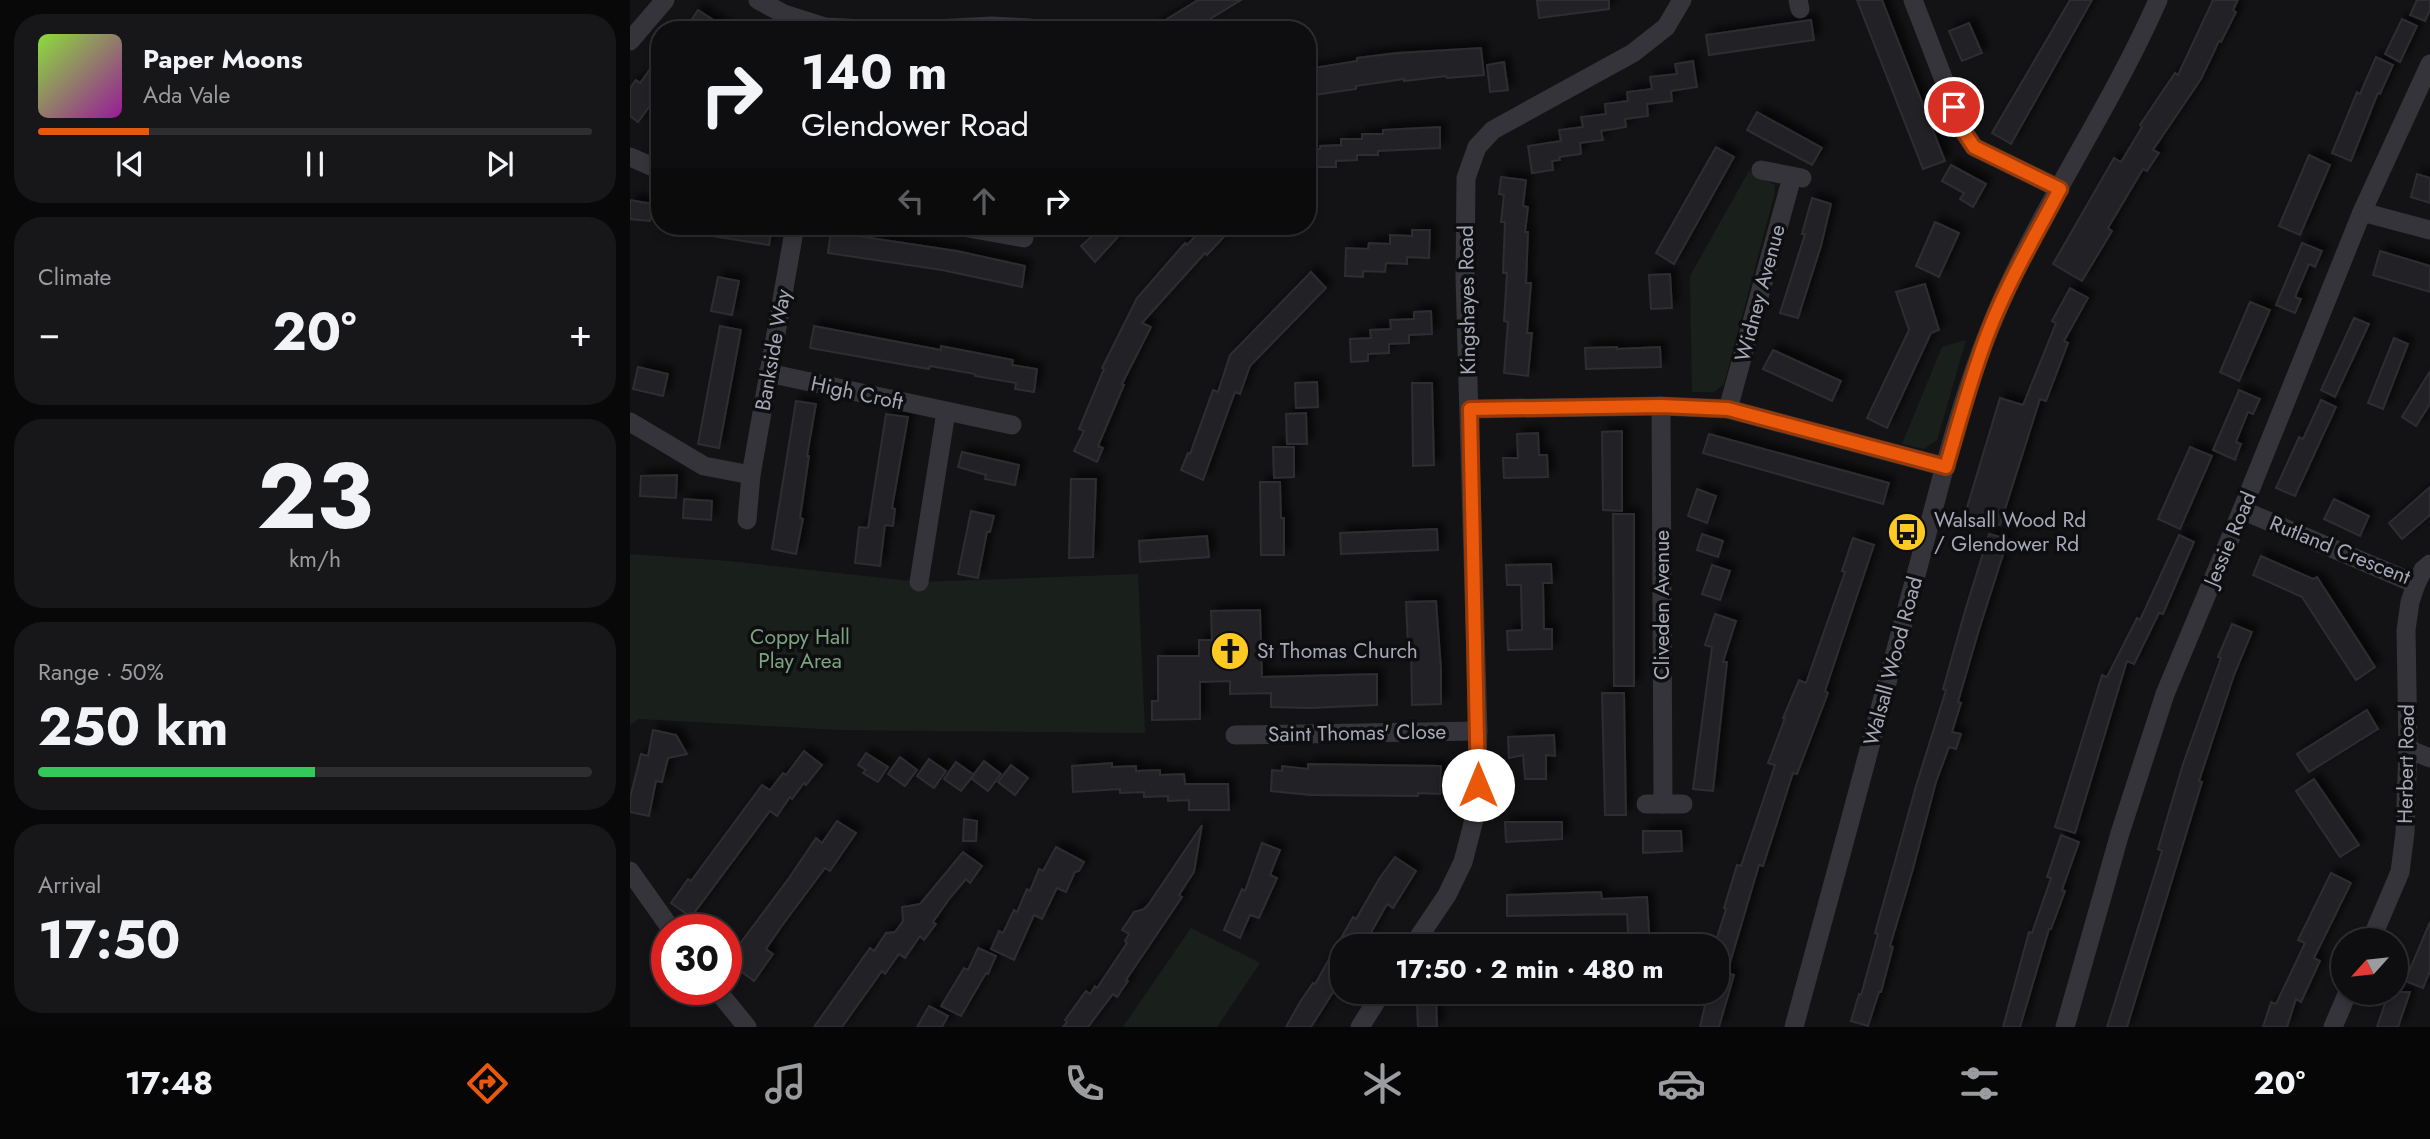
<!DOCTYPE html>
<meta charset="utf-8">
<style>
:root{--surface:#0e0e10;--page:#171719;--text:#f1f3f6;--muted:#9b9c9f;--line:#2e2e30;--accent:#ea580c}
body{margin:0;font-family:Jost,sans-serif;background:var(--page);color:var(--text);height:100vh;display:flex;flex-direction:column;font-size:26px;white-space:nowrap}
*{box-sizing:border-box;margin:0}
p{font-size:23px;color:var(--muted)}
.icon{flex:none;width:38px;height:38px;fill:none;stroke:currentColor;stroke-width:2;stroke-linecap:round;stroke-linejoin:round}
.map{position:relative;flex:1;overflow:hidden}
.details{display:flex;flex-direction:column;gap:14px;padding:14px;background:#080809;width:630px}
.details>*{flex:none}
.top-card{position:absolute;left:21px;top:21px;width:665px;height:214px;border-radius:28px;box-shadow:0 4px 10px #0003,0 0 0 2px var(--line);background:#0e0e10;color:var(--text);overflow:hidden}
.needle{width:46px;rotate:243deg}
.fabs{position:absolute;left:1701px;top:928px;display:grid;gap:14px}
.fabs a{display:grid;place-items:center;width:77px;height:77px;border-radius:50%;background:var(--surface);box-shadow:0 4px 10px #0003,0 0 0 2px var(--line);font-size:35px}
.speed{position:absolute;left:21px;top:914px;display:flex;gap:14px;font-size:35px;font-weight:700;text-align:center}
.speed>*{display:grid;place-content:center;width:91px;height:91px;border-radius:50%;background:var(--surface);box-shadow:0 4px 10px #0003,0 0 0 2px var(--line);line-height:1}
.speed .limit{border:10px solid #d22;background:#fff;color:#111}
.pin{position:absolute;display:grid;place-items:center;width:60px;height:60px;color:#fff;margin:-30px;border:4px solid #fff;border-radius:50%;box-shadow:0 2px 7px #0007}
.me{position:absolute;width:77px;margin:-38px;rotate:0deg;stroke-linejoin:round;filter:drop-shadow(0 0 5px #0008)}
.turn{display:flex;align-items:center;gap:24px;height:147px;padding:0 35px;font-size:32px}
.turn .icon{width:91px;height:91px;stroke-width:2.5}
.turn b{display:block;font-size:49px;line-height:60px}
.lanes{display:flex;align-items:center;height:66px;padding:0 35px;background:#0003;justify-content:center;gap:35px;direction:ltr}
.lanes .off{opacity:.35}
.big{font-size:52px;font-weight:700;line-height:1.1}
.details .widget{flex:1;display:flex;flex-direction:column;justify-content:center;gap:10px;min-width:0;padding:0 24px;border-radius:28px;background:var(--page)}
.details .dial{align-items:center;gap:0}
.dial b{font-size:91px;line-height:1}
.song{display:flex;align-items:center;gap:21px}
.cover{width:84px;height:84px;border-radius:10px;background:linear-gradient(135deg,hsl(90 70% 55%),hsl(300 70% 35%))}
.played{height:7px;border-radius:4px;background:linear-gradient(90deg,var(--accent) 20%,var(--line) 20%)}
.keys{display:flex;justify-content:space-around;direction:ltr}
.heat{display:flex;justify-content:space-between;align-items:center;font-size:38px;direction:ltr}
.charge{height:10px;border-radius:5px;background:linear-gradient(90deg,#34c759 50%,var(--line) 0)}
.trip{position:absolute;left:700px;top:934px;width:399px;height:70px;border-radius:28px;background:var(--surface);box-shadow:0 4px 10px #0003,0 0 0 2px var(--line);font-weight:700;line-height:70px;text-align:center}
.dock{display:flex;height:112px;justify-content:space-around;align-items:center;background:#060606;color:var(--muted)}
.dock .icon{width:49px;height:49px}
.dock .active{color:var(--accent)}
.dock b{font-size:32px;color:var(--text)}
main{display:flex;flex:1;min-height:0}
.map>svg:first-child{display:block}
.green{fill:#19201b}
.building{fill:#242326;stroke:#2e2d31;stroke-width:2;filter:url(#shadow)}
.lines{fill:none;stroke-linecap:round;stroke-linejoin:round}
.minor{stroke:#34343a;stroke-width:19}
.route-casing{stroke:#983908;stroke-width:18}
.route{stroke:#ea580c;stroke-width:12}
.labels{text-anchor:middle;stroke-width:7;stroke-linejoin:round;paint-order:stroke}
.street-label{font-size:21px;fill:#a4a8b7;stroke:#0e0e10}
.poi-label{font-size:21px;fill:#a4a8b7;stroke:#0e0e10;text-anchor:start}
.park-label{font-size:21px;fill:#7aa380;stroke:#0e0e10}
</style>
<main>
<section class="details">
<div class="widget">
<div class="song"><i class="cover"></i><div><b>Paper Moons</b><p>Ada Vale</p></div></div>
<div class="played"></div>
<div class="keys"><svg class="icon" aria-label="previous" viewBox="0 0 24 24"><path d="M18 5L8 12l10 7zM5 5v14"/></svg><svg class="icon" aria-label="pause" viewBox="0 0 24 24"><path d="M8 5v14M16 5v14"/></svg><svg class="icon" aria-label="next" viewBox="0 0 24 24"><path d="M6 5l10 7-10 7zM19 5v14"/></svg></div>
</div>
<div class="widget"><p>Climate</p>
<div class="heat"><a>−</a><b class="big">20°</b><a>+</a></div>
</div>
<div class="widget dial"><b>23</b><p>km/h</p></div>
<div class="widget"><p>Range · 50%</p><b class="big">250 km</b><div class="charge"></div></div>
<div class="widget"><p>Arrival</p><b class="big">17:50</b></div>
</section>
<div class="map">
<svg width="1800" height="1027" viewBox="0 0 1800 1027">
<defs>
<filter id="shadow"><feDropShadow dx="6" dy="-6" stdDeviation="3.5" flood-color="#0009"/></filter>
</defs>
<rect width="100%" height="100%" fill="#131315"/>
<!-- green -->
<g class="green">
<path d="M1119,171L1145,185L1144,196L1094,384L1084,392H1062L1060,276Z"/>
<path d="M1336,340L1307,440L1294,449L1272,444L1312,347Z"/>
<path d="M0,554L99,561L290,582L508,574L515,733L212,730L9,719L0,725Z"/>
<path d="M561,928L630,963L587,1027H493Z"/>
</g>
<!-- building -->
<g class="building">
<path d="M568,0H611L562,30H519Z"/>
<path d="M916,0H979V9L909,18L907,1Z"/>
<path d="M1227,0H1252L1315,161L1293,169Z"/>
<path d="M1440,0H1462L1381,144L1362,133Z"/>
<path d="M1583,0H1608L1603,10L1606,12L1591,42L1589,41L1571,79L1523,150L1529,153L1517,171L1513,169L1478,228L1482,231L1452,281L1423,264L1484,158L1491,162L1512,127L1510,125L1545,73L1548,75Z"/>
<path d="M1787,0H1800V10L1795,21L1780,15Z"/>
<path d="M68,10L99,30H55Z"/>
<path d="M1772,19L1787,26L1770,62L1755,54Z"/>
<path d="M1181,20L1184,40L1079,55L1076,35Z"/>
<path d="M1339,23L1352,53L1332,61L1319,31Z"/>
<path d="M851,48L854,75L817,78L816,76L774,81V79L726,86V89L677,96V69L727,61V58L767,53Z"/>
<path d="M30,55V92L8,122L0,116V88L6,80L10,83Z"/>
<path d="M1746,57L1763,65L1750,94L1748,93L1721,161L1702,153L1727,92L1730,94Z"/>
<path d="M1063,61L1067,87L1041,91L1042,101L1017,104L1018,116L995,119L996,127L971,131L973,140L950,143L951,154L929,157L930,160L922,161L923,170L902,173L898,146L931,141L929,130L953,127L951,117L976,114L975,104L998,101L997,92L1022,89L1020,77L1047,74L1045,64Z"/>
<path d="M874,62L878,90L860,92L857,65Z"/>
<path d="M1127,112L1192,148L1182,165L1117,130Z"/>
<path d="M810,127V148L748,151V155H727V160L706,161V167H677V149H690V146L711,145V139H732V134H753V130Z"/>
<path d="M1086,147L1104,157L1044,264L1026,253Z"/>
<path d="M1679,155L1700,165L1670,235L1649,226Z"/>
<path d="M1321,165L1356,184L1343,207L1330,199L1334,193L1312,181Z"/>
<path d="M1787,174L1800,178V203L1781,197Z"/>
<path d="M871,177L896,180L893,206L898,207L895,232H898L896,283H901L897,333H902L898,376L874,373L878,322L874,321L877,273H873L875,222H871L874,195L869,194Z"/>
<path d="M1182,198L1201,204L1191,246L1168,318L1150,313L1175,234H1172Z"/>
<path d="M0,200L23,204L20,221L0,219Z"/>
<path d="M1305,222L1329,233L1309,277L1286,266Z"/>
<path d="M64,226H142L139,245L63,233Z"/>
<path d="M473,226H498L465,262L451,246Z"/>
<path d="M575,226H604L577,255L575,253L512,323L521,327L492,384L494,385L468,446L473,448L467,462L444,451L454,431L449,429L474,369L472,368L507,298L555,243L557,245Z"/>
<path d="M782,230H800L799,258L777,257V264L756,263L755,272L733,271V277L715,276L716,248L738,249L739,243L760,244V235L782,236Z"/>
<path d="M201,232L327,251L395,266L392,287L312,270L198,253Z"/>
<path d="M1672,243L1692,251L1685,267L1679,264L1665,297L1671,299L1665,313L1646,305Z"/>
<path d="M1750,251L1800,266V292L1743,275Z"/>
<path d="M681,272L696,288L620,366L610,394L605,392L573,480L551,470L558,453L560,454L583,390L588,392L600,355Z"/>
<path d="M1040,274L1042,308L1021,309L1019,275Z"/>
<path d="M88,277L109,281L102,315L81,311Z"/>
<path d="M1295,284L1309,330L1301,333L1257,428L1237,418L1279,330L1266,292Z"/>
<path d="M1440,288L1458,298L1434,341L1438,343L1416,401L1410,399L1370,525L1335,514L1370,398L1393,405L1426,323L1422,321Z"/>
<path d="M1620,302L1640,310L1609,381L1590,372Z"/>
<path d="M801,311L802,334L779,335V343L759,344V353L738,354V361L721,362L720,339L741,338L740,330L761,329L760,320L784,319V312Z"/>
<path d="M1724,318L1739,324L1705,397L1691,390Z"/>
<path d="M90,326L111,330L89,448L68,444Z"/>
<path d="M184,326L311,350V346L383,360L382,365L407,369L404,392L385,389L386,383L345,376V374L300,366L299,369L180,348Z"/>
<path d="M1764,338L1778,344L1753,409L1738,403Z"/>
<path d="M987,347V349L1030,347L1031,367L956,369L955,348Z"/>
<path d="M1143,350L1211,381L1202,401L1133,369Z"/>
<path d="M8,367L38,374L33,396L3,389Z"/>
<path d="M1800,371V404L1786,426L1772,417Z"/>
<path d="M687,382L688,407L666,408L665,383Z"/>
<path d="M782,383H802L804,465L783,466Z"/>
<path d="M1609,390L1630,399L1623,414L1618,412L1606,442L1611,444L1605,460L1583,450Z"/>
<path d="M1691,400L1706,407L1665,496L1646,488L1669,437L1673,439Z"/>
<path d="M166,401L186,404L177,456H179L170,518L173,519L166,554L142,549Z"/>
<path d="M676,413L677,444H657L656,414Z"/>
<path d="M256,414L278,417L262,508L265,509L263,526L255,525L250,566L225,563L229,527L238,528Z"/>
<path d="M992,431V511L973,510L972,432Z"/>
<path d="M908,433L909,455H917L918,477L874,478L873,458H888L887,434Z"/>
<path d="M1079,434L1259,483L1253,504L1073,453Z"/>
<path d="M643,447H664V477L644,478Z"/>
<path d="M1560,447L1582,456L1550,529L1528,519Z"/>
<path d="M332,452L389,465L385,485L355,479L356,475L328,467Z"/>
<path d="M47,475L46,498L10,496L11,476Z"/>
<path d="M441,479H466L463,557L439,558Z"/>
<path d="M630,482H650L651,518H654V555H631Z"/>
<path d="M1800,487V515L1772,539L1759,523Z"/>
<path d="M1067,489L1086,496L1077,523L1058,516Z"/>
<path d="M54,499L82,501L81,520L53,518Z"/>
<path d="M1704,499L1739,516L1730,536L1694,519Z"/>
<path d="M341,511L364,516L360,532H357L348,578L328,574Z"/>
<path d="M983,514H1004V686H984Z"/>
<path d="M807,529L808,550L711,554L710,533Z"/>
<path d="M1072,534L1093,541L1088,557L1067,550Z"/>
<path d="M1359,534L1378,539L1348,633L1328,702L1331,703L1322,732L1331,734L1326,749L1319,747L1306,782L1283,869L1260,946L1263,947L1251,992H1249L1238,1026L1221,1021L1229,994L1231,995L1248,934L1245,933L1286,786L1316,690L1313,689L1335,611Z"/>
<path d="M1549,535L1564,542L1533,614L1529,613L1504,664L1497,661L1445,833L1425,827L1472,675L1477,677L1507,618L1510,620Z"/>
<path d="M577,536L579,557L510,562L509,541Z"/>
<path d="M1223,538L1244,545L1195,691L1198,693L1167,774L1163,773L1133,866L1129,865L1097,973L1104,975L1089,1027H1070L1078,992H1087V947H1084L1096,909L1094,908L1107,865L1111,866L1145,765L1138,763L1155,718H1153L1169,680L1176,683L1215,572L1212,571Z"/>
<path d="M1631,556L1683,579L1687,577L1745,667L1726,680L1672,597L1623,575Z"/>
<path d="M921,564L922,583H913L914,629H922V649L878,650L877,631L892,630L891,585H877L876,565Z"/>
<path d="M1082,565L1100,571L1090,600L1072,594Z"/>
<path d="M806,601L811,669V704L782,705L781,645H778L776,602Z"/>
<path d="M630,610L632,677L747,674V705L680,708L641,707V693L600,694V681L570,682V719L522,720V701H528V656H569V640H582L581,611Z"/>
<path d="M1085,614L1106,621L1093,662H1097L1083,791L1063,789L1082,647L1075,645Z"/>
<path d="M1602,624L1622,632L1604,675L1569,781L1572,782L1497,1027H1477L1532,851L1528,849L1553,764L1591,658L1588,657Z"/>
<path d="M972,693H994L996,815H975Z"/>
<path d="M1737,710L1748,729L1679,772L1667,754Z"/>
<path d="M23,730L46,735L57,754L38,758L32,782L26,781L19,816L0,812V798L11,754L18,756Z"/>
<path d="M924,735L925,756L916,755V779H895L893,755L879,758L878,737Z"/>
<path d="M174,751L192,765L176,785L174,783L162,799L160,797L147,816L140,811L61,917L41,903L58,879L61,881L132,785L140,790L153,773L156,775Z"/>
<path d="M236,753L258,767L248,782L233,773L236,770L228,765Z"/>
<path d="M270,757L287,770L275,786L258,774Z"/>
<path d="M299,759L316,771L304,788L287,776Z"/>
<path d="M354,761L371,774L358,791L341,778Z"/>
<path d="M326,762L344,775L331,791L314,779Z"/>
<path d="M482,763V767L506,766V771L530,770V775L554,774L555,784H598L599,810H559V800L538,801V796L514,797V792L490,793V789L443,792L442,766Z"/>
<path d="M678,764L811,766L810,794L788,793V796L681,795L641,791L642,770L652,771V766L678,769Z"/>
<path d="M381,765L398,778L385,795L368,782Z"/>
<path d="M1684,779L1729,845L1710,857L1666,791Z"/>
<path d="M334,819L347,821L346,841H333Z"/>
<path d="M207,821L226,833L200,871L195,868L151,927L136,949L143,954L124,981L97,961L159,878L186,838L192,843Z"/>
<path d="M875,822H932V839L876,842Z"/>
<path d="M572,825L564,872L549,895L552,897L496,980L498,981L487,997L483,994L458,1027H433L437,1022L435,1020L456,991L460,994L465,986L467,988L497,943L495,941L499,934L492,930L504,912L514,909L518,905Z"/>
<path d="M1013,831H1051L1052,851L1013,853Z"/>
<path d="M1431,835L1449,842L1432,890L1435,891L1421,929H1419L1390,1027H1373L1399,932L1402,933L1421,878L1417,877Z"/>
<path d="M632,843L650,850L640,875L647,878L629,918L620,915L610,938L594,930L612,889L615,891Z"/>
<path d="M426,847L454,862L449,871L445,872L436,892L427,888L412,919L404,915L384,960L361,949L369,931L373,933L384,910L387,912L397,889L400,891L409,869L413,871Z"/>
<path d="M333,852L352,866L340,883L336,879L320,898L303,922L306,924L294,940L290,936L275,958L269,954L255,974L252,971L212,1027H184L240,948L244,951L256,933L265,932L273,921L272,907L290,904Z"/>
<path d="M765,857L786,871L763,908L757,904L733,947H712V978L681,1027H656L670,1002L683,983L685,984L723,917L726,919L749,879Z"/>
<path d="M1701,873L1721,883L1684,958L1690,961L1671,1002L1666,999L1657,1027H1633L1641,1002L1646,1004L1675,943L1668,940Z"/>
<path d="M971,892L972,899L1017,897L1020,947H999L997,914L877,916V895Z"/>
<path d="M1800,922V971L1793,988L1775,981Z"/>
<path d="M348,948L366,956L358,974L356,973L331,1016L311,1006L334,968L338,970Z"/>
<path d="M793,992H806L807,1027H788L787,1002L793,1001Z"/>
<path d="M1759,992H1780L1768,1027H1747Z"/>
<path d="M299,1006L318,1016L312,1027H287Z"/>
</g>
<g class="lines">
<!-- minor -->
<g class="minor">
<path d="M128,0L154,14L195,27L253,30"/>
<path d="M1168,0L1170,9"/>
<path d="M1283,0L1334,132L1344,147L1430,189"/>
<path d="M287,30L361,26L400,28"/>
<path d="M0,41L35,0"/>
<path d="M0,157L30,170"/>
<path d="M1131,170L1172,178"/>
<path d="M1732,212L1800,230"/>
<path d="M327,226L394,238"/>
<path d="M138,373L382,425"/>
<path d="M1031,406L1033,804"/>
<path d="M840,409L1031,406L1098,409L1316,467"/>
<path d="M1098,409L1162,177"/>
<path d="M0,422L74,466L121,475"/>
<path d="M1612,510L1786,584"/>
<path d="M117,520L121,475L165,226"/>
<path d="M289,582L316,412"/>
<path d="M605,735L848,731"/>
<path d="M1778,749L1800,758"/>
<path d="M1016,804H1053"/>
<path d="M0,871L41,929"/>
<path d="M1741,940L1770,872L1775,833L1778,749L1776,630L1780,602L1786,584L1793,570L1800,564"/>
<path d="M782,947L817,895L833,862L846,812L848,731L835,278L836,178L847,147L863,130L1003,53L1036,27L1052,0"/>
<path d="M86,989L117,1027"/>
<path d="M730,1027L752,992"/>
<path d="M1164,1027C1203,884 1242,740 1280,597C1305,507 1325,414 1360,328C1405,215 1479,112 1528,0"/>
<path d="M1435,1027L1490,833L1535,694L1612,510L1732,212L1800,64"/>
<path d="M1703,1027L1718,992"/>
</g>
</g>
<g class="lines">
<!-- route casing -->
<g class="route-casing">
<path id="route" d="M848,785L840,409L1031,406L1098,409L1316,467C1330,420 1342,373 1360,328C1379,280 1406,235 1430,189L1344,147L1334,132L1324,107"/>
</g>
<!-- route -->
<use href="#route" class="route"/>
</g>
<!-- icons -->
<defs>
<g id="bus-disc" transform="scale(2.0125)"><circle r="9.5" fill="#fdca23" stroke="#0e0e10"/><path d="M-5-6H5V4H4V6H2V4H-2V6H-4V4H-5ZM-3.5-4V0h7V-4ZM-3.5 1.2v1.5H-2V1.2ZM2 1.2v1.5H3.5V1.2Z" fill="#111"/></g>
<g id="church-disc" transform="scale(2.0125)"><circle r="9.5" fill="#fdca23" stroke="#0e0e10"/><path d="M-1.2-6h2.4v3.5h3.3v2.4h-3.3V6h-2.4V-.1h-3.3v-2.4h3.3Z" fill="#111"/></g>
</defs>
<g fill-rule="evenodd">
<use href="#bus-disc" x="1277" y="532"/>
<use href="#church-disc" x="600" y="651"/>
</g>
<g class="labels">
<!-- street labels -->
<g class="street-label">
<text transform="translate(1130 293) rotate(-75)" y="7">Widney Avenue</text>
<text transform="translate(837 300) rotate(-91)" y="7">Kingshayes Road</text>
<text transform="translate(143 350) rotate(-80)" y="7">Bankside Way</text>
<text transform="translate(227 393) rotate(12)" y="7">High Croft</text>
<text transform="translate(1600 539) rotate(-67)" y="7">Jessie Road</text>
<text transform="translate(1710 550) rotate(22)" y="7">Rutland Crescent</text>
<text transform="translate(1032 605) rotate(-90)" y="7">Cliveden Avenue</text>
<text transform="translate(1263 661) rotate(-75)" y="7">Walsall Wood Road</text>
<text transform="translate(727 733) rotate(-1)" y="7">Saint Thomas' Close</text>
<text transform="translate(1776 764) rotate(-89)" y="7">Herbert Road</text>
</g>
<!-- poi labels -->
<g class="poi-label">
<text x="1304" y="527">Walsall Wood Rd<tspan x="1304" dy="24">/ Glendower Rd</tspan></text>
<text x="627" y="658">St Thomas Church</text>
</g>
<!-- park labels -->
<g class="park-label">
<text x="170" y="644">Coppy Hall<tspan x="170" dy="24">Play Area</tspan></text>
</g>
</g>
</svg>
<div class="fabs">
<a><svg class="needle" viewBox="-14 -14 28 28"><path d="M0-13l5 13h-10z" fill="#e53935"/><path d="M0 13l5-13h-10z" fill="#9b9c9f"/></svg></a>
</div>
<div class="speed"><div class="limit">30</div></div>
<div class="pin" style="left:1324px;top:107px;background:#d93025"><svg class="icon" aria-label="arrive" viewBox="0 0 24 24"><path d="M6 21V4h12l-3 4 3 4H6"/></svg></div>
<svg class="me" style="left:848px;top:785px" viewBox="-20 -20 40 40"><circle r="19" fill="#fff"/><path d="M0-13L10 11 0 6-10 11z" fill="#ea580c"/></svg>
<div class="trip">17:50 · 2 min · 480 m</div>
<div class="top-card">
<div class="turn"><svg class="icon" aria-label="right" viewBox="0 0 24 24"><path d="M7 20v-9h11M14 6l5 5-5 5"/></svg><div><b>140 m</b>Glendower Road</div></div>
<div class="lanes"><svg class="icon off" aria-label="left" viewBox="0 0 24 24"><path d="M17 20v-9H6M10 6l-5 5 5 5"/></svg><svg class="icon off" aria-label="ahead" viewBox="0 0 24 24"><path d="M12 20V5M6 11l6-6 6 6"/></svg><svg class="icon" aria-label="right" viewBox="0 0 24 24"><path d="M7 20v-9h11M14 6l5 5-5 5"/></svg></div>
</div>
</div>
</main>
<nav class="dock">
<b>17:48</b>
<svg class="icon active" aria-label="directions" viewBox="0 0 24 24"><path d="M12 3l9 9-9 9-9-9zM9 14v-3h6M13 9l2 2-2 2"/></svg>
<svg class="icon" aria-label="music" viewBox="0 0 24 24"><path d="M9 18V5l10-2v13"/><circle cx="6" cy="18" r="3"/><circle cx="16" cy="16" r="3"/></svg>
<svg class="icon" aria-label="phone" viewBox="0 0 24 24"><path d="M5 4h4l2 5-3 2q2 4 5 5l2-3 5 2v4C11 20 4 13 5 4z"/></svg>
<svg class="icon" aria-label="climate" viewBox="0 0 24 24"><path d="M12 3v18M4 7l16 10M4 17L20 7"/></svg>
<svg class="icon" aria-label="car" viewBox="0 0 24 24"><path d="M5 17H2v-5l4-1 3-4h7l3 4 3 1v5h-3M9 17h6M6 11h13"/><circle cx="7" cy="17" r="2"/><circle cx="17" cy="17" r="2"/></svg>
<svg class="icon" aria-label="filters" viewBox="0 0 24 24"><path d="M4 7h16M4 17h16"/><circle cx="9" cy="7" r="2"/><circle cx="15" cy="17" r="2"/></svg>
<b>20°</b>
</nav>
